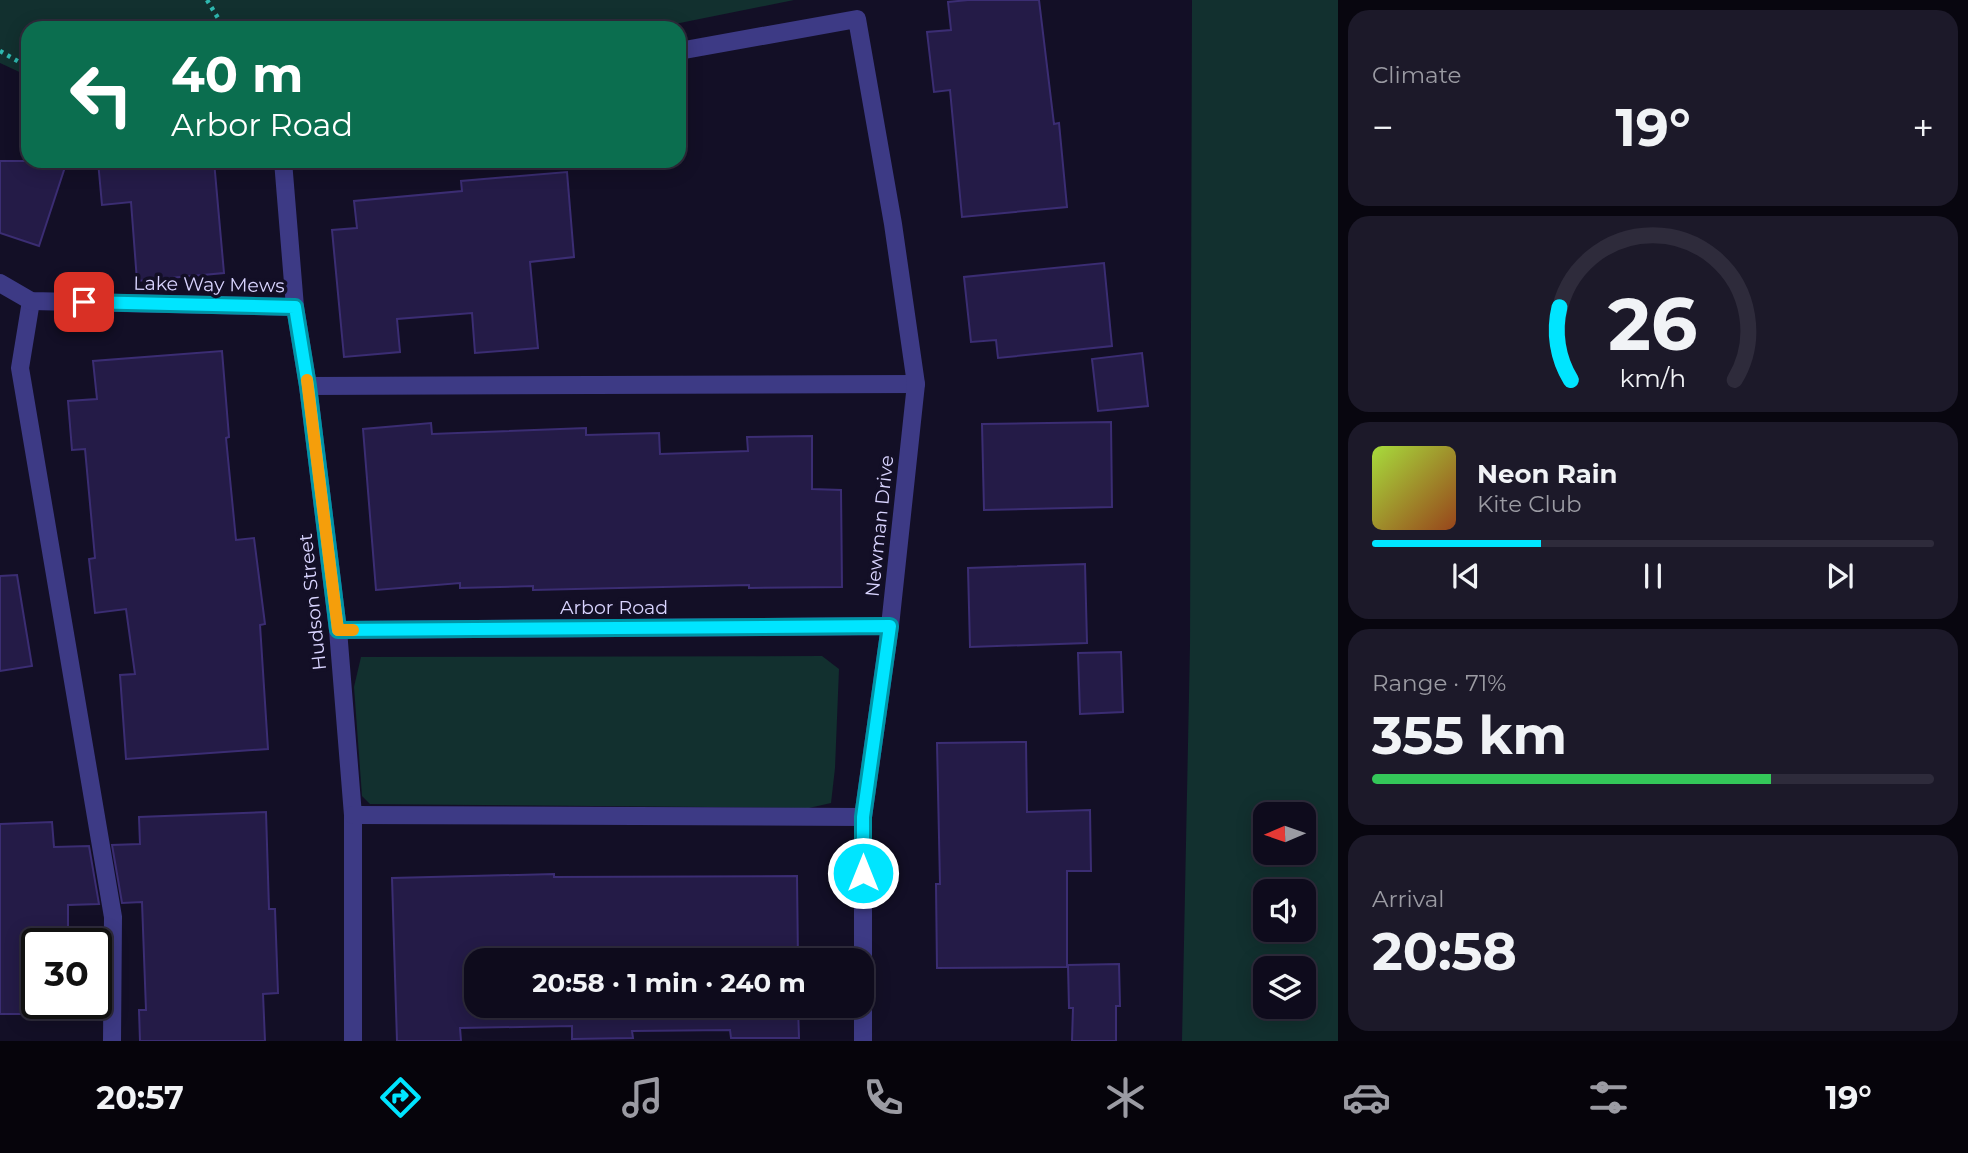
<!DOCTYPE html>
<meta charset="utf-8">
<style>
:root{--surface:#0e0b1c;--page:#1c1929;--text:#f1f3f6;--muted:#9b9ba3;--line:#2e2b3b;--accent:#00e5ff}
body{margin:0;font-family:Montserrat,sans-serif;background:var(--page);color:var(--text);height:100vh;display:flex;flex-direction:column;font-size:26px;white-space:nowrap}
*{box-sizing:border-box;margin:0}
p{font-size:23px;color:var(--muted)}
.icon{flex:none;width:38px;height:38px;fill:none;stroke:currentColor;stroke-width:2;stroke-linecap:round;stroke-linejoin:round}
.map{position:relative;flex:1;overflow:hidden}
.panel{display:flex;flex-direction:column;gap:10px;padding:10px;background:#08060f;width:630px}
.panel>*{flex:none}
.hud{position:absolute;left:21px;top:21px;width:665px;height:147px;border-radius:21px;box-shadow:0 4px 18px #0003,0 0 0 2px var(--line);background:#0b6e4f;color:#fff;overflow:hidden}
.needle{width:46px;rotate:268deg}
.tools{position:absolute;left:1253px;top:802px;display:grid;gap:14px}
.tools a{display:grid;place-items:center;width:63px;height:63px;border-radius:14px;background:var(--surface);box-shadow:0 4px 18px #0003,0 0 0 2px var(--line);font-size:35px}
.speed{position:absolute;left:21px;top:928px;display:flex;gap:14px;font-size:35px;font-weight:700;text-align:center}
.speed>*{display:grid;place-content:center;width:91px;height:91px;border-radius:50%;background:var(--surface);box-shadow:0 4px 18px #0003,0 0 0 2px var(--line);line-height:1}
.speed .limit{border:4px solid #111;border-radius:10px;background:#fff;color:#111}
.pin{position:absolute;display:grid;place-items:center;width:60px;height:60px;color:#fff;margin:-30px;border-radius:14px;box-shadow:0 4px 10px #0006}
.me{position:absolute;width:77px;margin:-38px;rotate:0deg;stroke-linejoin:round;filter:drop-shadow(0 0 5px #0008)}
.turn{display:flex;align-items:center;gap:24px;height:147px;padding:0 35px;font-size:32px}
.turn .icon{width:91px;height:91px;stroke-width:2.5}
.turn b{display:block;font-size:49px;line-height:60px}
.big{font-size:52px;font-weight:700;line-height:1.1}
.panel .tile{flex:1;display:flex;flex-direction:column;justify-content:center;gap:10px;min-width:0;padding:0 24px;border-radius:21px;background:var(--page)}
.panel .dial{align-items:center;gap:0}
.dial svg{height:182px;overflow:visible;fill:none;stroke:var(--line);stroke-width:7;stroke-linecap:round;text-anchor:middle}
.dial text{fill:var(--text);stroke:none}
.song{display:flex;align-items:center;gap:21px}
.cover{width:84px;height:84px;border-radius:10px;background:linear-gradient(135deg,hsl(80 70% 55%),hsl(20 70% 35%))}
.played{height:7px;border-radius:4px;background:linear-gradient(90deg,var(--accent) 30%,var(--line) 30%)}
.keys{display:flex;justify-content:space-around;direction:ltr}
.heat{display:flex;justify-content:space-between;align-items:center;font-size:38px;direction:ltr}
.charge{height:10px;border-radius:5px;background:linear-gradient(90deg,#34c759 71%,var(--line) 0)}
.trip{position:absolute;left:464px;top:948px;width:410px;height:70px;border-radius:21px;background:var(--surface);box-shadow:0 4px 18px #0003,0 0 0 2px var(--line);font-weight:700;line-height:70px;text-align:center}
.tab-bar{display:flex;height:112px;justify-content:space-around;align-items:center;background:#06040b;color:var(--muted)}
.tab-bar .icon{width:49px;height:49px}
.tab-bar .on{color:var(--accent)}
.tab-bar b{font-size:32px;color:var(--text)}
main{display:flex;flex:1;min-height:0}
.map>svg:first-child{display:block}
.green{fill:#12302f;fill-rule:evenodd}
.building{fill:#241b47;stroke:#3b2d73;stroke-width:2}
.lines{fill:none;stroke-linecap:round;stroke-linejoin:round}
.path{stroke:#2fb8b0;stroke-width:4.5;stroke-dasharray:3.5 5;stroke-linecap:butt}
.service{stroke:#3d3a85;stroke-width:18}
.minor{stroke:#3d3a85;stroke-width:18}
.route-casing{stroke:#0095a6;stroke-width:18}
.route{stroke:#00e5ff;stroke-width:12}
.slow{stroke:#f59e0b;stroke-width:12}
.labels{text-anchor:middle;stroke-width:7;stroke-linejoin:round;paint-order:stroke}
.street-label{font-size:19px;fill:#d9d4ff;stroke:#130f26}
</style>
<main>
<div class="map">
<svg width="1338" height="1041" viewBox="0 0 1338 1041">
<rect width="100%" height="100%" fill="#130f26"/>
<!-- green -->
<g class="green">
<path d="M0,0H794L655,28H28V76L0,63Z"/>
<path d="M1192,0H1338V1041H1182L1190,645ZM1265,814H1304V852H1265ZM1265,891H1304V929H1265ZM1265,968H1304V1006H1265Z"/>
<path d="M822,656L839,669L835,768L831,803L809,808L370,804L362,796L354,687L361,657Z"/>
</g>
<!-- building -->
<g class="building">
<path d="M968,0H1039L1054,124L1059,123L1067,207L962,217L950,90L934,92L927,32L951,30L948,2Z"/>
<path d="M0,161H67L39,246L0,233Z"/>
<path d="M98,161H214L224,273L137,281L131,202L102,205Z"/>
<path d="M567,172L574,257L530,262L538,348L475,353L472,313L397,319L400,352L344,357L332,230L357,228L354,201L462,191L461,181Z"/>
<path d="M1104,263L1112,346L998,358L996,340L971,342L964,277Z"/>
<path d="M222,351L229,437L226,438L236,540L254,538L265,624L260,625L268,749L126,759L120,675L135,674L126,609L95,613L89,559L95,558L85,449L72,450L68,401L97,399L93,361Z"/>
<path d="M1142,353L1148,406L1098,411L1092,359Z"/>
<path d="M1111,422L1112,507L984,510L982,424Z"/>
<path d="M431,423L432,434L586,428V435L659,433L660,454L748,451L747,437L812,436V489L841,490L842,587L749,588V585L533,590V586L460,588V583L376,590L363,429Z"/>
<path d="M1085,564L1087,643L970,647L968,568Z"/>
<path d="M17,575L32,666L0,671V576Z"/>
<path d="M1121,652L1123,712L1080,714L1078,653Z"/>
<path d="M1026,742L1027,812L1090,810L1091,871H1067V967L937,968L936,884H940L937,743Z"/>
<path d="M266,812L269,909H275L278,993L263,994L265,1041H140L139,1010H146L142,902L122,903L112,845L140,844L139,817Z"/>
<path d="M52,822L54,847L89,846L99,904L68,905V943H37V1014H0V824Z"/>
<path d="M554,874V877L797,876L798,961H476V1006H798L799,1038H731L730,1030L632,1031L633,1038L572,1039V1026L460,1028L461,1041H397L392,878Z"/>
<path d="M1119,964L1120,1006H1116V1041H1072L1073,1008H1069L1068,965Z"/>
</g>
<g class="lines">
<!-- path -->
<g class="path">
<path d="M207,0L224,28"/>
<path d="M0,51L28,67"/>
</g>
<!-- service -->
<g class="service">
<path d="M31,301L20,368L113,917L112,1041"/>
<path d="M308,386L916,384"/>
</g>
<!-- minor -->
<g class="minor">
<path d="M679,51L857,19L893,224L916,384L890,626L863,817V1041"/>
<path d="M283,161L295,307L308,386L338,630L353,815V1041"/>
<path d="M0,283L31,301L295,307"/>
<path d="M338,630L890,626"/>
<path d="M353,815L863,817"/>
</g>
</g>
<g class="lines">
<!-- route casing -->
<g class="route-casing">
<path id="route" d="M84,302L295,307L308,386L338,630L890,626L863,817V873"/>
</g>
<!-- route -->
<use href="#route" class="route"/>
<!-- slow -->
<path class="slow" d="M307,380L338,630H353"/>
</g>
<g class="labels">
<!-- street labels -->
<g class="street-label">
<text transform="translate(209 284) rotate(1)" y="7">Lake Way Mews</text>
<text transform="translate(879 526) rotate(-84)" y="7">Newman Drive</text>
<text transform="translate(312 602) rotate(-96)" y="7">Hudson Street</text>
<text x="614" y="614">Arbor Road</text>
</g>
</g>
</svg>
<div class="tools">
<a><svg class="needle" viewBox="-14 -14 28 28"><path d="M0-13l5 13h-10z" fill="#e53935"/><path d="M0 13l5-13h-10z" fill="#9b9ba3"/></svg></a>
<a><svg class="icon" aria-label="sound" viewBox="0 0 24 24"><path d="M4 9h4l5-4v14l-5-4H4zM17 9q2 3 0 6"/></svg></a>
<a><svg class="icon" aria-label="layers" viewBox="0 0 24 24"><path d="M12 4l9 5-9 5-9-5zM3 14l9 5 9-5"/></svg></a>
</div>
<div class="speed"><div class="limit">30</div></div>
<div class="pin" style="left:84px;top:302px;background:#d93025"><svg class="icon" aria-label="arrive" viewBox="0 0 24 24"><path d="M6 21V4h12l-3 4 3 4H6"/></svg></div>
<svg class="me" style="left:863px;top:873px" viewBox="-20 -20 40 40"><circle r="17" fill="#00e5ff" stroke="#fff" stroke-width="3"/><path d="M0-11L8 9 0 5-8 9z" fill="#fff"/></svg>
<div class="trip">20:58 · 1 min · 240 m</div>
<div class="hud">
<div class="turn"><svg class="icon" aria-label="left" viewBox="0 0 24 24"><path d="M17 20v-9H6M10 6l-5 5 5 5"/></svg><div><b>40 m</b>Arbor Road</div></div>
</div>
</div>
<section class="panel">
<div class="tile"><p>Climate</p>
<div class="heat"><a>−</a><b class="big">19°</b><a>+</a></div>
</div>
<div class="tile dial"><svg viewBox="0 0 100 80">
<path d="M14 69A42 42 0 1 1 86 69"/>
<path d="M14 69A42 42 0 0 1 9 37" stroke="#00e5ff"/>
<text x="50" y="56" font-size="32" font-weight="700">26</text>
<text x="50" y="72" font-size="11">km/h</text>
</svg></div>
<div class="tile">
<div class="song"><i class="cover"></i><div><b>Neon Rain</b><p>Kite Club</p></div></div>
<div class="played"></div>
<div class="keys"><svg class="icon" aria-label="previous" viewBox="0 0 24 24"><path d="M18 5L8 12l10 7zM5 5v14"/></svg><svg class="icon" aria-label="pause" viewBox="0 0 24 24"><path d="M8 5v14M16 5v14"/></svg><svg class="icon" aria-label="next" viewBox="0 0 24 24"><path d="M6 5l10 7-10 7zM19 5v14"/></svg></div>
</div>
<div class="tile"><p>Range · 71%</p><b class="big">355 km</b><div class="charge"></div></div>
<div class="tile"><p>Arrival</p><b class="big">20:58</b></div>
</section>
</main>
<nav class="tab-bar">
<b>20:57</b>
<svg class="icon on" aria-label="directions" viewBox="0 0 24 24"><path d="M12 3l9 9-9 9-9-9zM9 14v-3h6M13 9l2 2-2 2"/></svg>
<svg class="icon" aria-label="music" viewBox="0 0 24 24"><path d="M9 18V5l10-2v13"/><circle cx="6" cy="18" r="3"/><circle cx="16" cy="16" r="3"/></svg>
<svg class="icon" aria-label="phone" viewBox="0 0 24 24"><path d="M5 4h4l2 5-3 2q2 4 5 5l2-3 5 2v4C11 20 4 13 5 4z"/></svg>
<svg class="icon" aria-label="climate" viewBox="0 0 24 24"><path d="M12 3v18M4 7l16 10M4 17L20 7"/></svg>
<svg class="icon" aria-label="car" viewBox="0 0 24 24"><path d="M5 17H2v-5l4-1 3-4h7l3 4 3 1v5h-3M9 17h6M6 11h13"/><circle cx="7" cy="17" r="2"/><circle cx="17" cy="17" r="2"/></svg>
<svg class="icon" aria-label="filters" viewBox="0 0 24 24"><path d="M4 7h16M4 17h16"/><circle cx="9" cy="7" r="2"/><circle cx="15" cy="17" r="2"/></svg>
<b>19°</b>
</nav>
